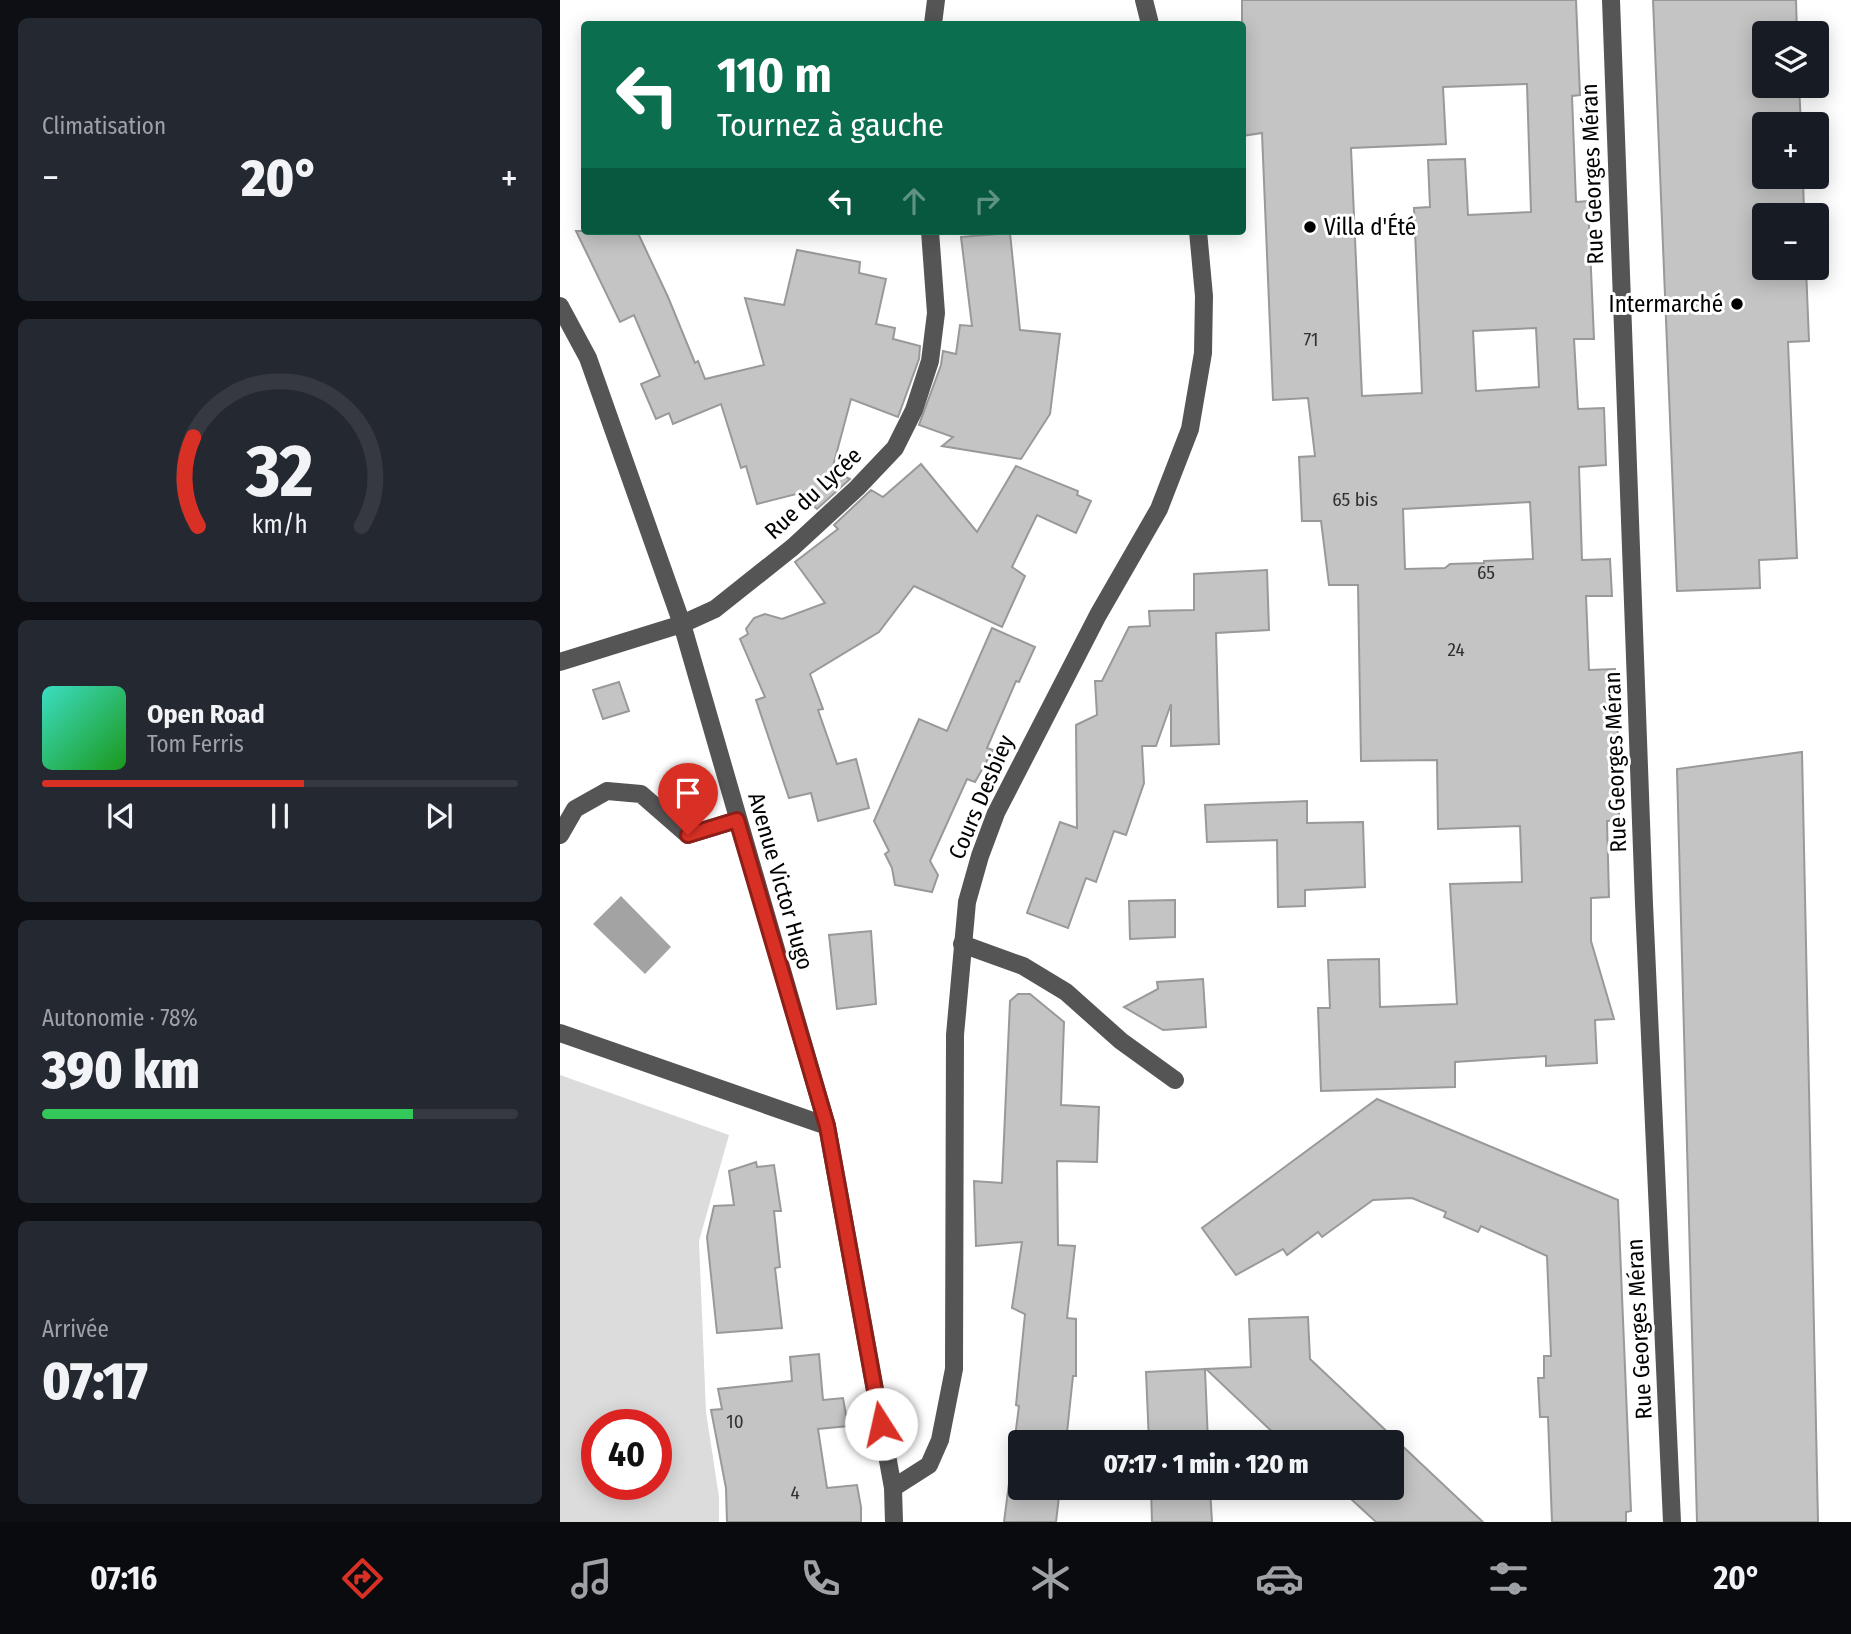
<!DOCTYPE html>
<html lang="fr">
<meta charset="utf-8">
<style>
:root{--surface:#171b24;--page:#242831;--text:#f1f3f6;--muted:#9ea1a6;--line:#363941;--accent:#d93025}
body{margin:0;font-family:"Fira Sans Condensed",sans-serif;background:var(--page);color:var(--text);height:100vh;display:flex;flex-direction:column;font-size:26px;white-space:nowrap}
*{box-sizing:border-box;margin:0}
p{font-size:23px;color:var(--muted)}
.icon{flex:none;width:38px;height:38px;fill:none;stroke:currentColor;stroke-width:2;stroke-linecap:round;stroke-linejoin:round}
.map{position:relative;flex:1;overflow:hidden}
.side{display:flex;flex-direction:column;gap:18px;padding:18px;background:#0d0f14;width:560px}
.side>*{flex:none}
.top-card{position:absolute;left:21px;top:21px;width:665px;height:214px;border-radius:7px;box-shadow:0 4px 18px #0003;background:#0b6e4f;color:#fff;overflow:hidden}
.buttons{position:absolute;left:1192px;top:21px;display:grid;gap:14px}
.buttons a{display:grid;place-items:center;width:77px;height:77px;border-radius:7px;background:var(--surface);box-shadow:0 4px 18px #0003;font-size:35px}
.speed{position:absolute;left:21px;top:1409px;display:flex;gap:14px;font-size:35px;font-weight:700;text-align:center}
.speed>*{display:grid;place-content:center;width:91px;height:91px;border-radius:50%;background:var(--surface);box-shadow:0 4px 18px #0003;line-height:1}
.speed .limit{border:10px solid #d22;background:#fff;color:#111}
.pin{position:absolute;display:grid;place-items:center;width:60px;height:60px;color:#fff;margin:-72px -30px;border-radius:50% 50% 50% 0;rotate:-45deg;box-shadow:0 0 7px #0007}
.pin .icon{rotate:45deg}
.me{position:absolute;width:77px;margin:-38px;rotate:350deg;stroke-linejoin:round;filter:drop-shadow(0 0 5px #0008)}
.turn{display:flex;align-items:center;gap:24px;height:147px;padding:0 21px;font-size:32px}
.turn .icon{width:91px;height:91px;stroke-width:2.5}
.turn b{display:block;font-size:49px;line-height:60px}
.lanes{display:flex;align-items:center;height:66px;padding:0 21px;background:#0003;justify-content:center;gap:35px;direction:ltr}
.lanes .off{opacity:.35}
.big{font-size:52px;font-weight:800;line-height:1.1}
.side .widget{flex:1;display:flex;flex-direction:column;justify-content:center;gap:10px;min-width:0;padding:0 24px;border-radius:10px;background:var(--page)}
.side .dial{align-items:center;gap:0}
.dial svg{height:182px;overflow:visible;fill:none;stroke:var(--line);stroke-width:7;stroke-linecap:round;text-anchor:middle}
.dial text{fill:var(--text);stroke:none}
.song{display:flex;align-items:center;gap:21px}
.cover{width:84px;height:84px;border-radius:10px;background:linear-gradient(135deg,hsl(170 70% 55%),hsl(120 70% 35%))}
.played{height:7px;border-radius:4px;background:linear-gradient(90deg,var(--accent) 55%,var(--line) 55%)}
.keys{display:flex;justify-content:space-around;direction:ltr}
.heat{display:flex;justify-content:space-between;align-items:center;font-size:38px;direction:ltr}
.charge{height:10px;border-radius:5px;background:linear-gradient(90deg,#34c759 78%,var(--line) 0)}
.trip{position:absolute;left:448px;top:1430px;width:396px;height:70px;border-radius:7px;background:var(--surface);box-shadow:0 4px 18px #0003;font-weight:800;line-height:70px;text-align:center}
.tab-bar{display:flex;height:112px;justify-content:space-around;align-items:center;background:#090b0e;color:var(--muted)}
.tab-bar .icon{width:49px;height:49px}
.tab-bar .on{color:var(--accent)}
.tab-bar b{font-size:32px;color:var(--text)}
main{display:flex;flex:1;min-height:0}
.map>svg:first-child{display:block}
.green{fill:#dcdcdc;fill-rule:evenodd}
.water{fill:#a3a3a3}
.building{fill:#c4c4c4;stroke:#999;stroke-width:2;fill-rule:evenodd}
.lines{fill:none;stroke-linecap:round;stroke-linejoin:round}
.minor{stroke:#555;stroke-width:18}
.route-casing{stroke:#8d1f18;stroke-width:18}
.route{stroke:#d93025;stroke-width:12}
.poi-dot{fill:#000;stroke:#fff;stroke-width:2.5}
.labels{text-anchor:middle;stroke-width:6;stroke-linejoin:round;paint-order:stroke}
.number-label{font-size:19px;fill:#313131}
.street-label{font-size:23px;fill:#000;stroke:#fff}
.poi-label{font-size:23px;fill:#000;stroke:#fff;text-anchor:start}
</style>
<main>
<section class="side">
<div class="widget"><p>Climatisation</p>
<div class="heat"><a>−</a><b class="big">20°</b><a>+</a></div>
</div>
<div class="widget dial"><svg viewBox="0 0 100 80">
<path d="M14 69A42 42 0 1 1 86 69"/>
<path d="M14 69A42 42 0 0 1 12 30" stroke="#d93025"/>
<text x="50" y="56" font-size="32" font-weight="700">32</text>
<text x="50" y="72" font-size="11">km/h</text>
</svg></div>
<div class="widget">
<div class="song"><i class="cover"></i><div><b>Open Road</b><p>Tom Ferris</p></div></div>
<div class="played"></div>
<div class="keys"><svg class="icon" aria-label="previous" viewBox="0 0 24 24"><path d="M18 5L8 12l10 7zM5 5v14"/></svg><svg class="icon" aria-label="pause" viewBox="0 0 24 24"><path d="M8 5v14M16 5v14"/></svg><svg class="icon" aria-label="next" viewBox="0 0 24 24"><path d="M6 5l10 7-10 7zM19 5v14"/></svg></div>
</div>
<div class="widget"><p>Autonomie · 78%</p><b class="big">390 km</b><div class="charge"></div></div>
<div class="widget"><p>Arrivée</p><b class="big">07:17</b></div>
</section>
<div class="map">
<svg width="1291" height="1522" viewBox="0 0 1291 1522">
<rect width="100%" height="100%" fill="#fff"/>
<!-- green -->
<path class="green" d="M0,1075L169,1135L139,1241L146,1412L159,1497V1522H0ZM37,1424H96V1484H37Z"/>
<!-- water -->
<path class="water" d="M61,896L111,947L85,974L33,924Z"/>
<!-- building -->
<g class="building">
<path d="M682,0H1016L1020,95L1012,96L1016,202L1028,201L1034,339H1014L1018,409L1044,408L1046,465L1019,467L1022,560L1050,559L1052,596H1026L1029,670L1055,669L1061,810H1059V820L1047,821L1049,897L1031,898V941L1054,1019L1035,1020L1037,1063L986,1066V1056L895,1062V1087L761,1091L758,1008H770L768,960L819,959L820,1007L897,1004L890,884L962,882L960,826L878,829L877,760L801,761L798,585H769L761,521H742L739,457L755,456L748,398L713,400L702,133L682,136ZM967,84L971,212L908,215L905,159L868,160L870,207L854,208L862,393L802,396L791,148L886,144L883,87ZM976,328L979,387L916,391L913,331ZM970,502L973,559L924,561V563L890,564L885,568L845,569L843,509Z"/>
<path d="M1093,0H1236L1237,33H1204V86H1239L1241,124H1204V177H1243L1244,215H1204V268H1246L1249,341L1228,342L1237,558L1199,560L1200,588L1117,591Z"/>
<path d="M16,231H77L108,297L135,363L138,361L145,379L204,365L185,298L224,305L237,250L300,262L299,273L326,279L316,324L335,328L333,339L360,346L359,359L338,417L291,399L272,470L290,479L257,509L240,493L197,504L186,466L181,468L161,404L113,424L109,413L96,419L81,384L100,376L74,315L60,322Z"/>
<path d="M450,233L460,330L500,334L490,414L461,459L382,446L393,437L359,425L381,365L383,351L396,354L400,325L412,326L401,237Z"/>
<path d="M361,464L417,532L456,466L518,491L517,495L531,501L516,533L477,515L452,567L465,576L442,627L354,586L319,632L250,674L263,709L258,710L277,764L296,759L309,808L258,821L251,793L229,798L196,700L205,697L180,639L188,634L186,629L194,618L205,614L222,619L265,603L235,562L278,529L274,525L311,490L323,497Z"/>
<path d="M707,570L709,630L656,633L659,744L611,746V704L596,746H582L584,783L566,835L554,831L536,882L526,878L508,928L467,913L500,822L517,828L516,725L537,715L535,681H542L569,627L590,626L589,611L634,610V574Z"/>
<path d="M432,628L475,647L459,682L456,681L427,748L433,750L415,782L407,779L370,861L378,875L372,892L335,885L332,868L325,854L329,851L314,821L359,719L387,731Z"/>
<path d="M59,682L69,711L43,719L33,690Z"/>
<path d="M1242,752L1258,1522H1137L1117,769Z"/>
<path d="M747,801V823L803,822L805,887L745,890V906L718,907L717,840L647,842L645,805Z"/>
<path d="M615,900V937L570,939L569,901Z"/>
<path d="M311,931L316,1004L277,1009L269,935Z"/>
<path d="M643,979L646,1027L603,1030L564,1007L598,989L597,982Z"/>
<path d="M458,994H470L504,1022L501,1105L539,1107L537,1162L497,1161L498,1245L515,1246L507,1318L516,1319V1376H513L506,1442H460V1488H500L496,1522H444L459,1406L456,1405L465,1314L452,1308L462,1242L416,1246L414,1181L442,1183L450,1001Z"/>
<path d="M817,1099L1058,1200L1071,1511L1066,1512V1522H992L988,1417H980L978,1378H984V1356H991L987,1256L921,1226L918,1232L884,1217L886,1212L852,1198L813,1200L762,1237L758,1232L727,1255L723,1249L676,1275L642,1228Z"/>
<path d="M196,1162L197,1167L214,1165L221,1211H214L220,1267L215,1268L222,1328L157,1333L147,1237L154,1206L174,1205L169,1171Z"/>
<path d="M748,1317L750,1359L923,1522H816L779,1488H831V1442H723L646,1369L691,1367L689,1319Z"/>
<path d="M259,1354L263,1400L283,1398L288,1426L258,1429L267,1488L297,1485L301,1507V1522H167L166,1488L151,1410L162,1409L158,1389L232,1381L230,1357Z"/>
<path d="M645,1369L648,1442H589L586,1372Z"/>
<path d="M591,1488H650L652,1522H592Z"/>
</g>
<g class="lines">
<!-- minor -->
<g class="minor">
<path d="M584,0L590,24"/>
<path d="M1051,0L1084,904L1112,1522"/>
<path d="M373,24L376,0"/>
<path d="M0,306L28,358L122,624L267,1126L333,1488"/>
<path d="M0,662L122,624L155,609L233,547L297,488L335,448L354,410L370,361L376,313L370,231"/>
<path d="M0,835L15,809L47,791L81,794L128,835L177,820"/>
<path d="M402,944L463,966L506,992L561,1041L615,1080"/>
<path d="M0,1033L267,1126"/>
<path d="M334,1522L333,1488L369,1465L380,1440L394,1369L395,1035L407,902L420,856L436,813L538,615L599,509L630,429L643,353L644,296L638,231"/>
</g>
</g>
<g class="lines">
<!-- route casing -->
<g class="route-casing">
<path id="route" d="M128,835L177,820L267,1126L321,1424"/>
</g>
<!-- route -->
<use href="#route" class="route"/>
</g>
<!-- markers -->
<g class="poi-dot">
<circle cx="750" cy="227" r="7"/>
<circle cx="1177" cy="304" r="7"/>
</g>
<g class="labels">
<!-- number labels -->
<g class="number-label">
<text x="751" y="346">71</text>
<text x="795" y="506">65 bis</text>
<text x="926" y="579">65</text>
<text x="896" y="656">24</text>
<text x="175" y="1428">10</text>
<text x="235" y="1499">4</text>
</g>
<!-- street labels -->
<g class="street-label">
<text transform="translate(1032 174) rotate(-92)" y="8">Rue Georges Méran</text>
<text transform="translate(253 493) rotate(-43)" y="8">Rue du Lycée</text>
<text transform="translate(1055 762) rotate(-92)" y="8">Rue Georges Méran</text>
<text transform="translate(421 797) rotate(-67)" y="8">Cours Desbiey</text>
<text transform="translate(221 881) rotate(74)" y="8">Avenue Victor Hugo</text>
<text transform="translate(1079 1329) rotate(-93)" y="8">Rue Georges Méran</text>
</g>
<!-- poi labels -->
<g class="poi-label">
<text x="764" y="235">Villa d'Été</text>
<text x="1163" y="312" text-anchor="end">Intermarché</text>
</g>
</g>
</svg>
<div class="buttons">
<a><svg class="icon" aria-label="layers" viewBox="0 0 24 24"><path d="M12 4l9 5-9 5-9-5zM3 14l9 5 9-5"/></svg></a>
<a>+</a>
<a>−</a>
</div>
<div class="speed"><div class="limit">40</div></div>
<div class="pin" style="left:128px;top:835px;background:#d93025"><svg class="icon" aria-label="arrive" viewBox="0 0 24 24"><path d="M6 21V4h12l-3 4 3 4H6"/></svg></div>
<svg class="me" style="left:321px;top:1424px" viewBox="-20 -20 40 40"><circle r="19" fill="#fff"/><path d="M0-13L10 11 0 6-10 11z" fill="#d93025"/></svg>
<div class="trip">07:17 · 1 min · 120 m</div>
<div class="top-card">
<div class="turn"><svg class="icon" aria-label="left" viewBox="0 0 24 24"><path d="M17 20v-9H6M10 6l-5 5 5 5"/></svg><div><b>110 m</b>Tournez à gauche</div></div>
<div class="lanes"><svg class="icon" aria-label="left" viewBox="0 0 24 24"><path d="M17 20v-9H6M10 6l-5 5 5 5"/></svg><svg class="icon off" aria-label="ahead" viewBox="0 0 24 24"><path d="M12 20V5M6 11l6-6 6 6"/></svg><svg class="icon off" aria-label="right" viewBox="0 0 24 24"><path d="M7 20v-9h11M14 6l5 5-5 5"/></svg></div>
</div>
</div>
</main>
<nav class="tab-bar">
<b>07:16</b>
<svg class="icon on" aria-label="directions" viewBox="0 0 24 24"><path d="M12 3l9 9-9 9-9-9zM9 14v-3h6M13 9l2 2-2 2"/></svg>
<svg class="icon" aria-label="music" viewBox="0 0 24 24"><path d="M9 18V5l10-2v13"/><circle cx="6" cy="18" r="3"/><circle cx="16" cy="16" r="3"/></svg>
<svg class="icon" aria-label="phone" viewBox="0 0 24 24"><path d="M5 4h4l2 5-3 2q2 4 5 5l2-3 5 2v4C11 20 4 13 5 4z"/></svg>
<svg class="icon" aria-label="climate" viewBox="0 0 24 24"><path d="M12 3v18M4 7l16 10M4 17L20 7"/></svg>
<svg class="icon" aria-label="car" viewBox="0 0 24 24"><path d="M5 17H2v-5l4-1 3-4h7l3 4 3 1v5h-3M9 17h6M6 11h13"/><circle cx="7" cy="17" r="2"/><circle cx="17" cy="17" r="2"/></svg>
<svg class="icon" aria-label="filters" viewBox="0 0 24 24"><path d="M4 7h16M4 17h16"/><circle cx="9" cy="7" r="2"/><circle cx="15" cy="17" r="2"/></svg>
<b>20°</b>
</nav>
